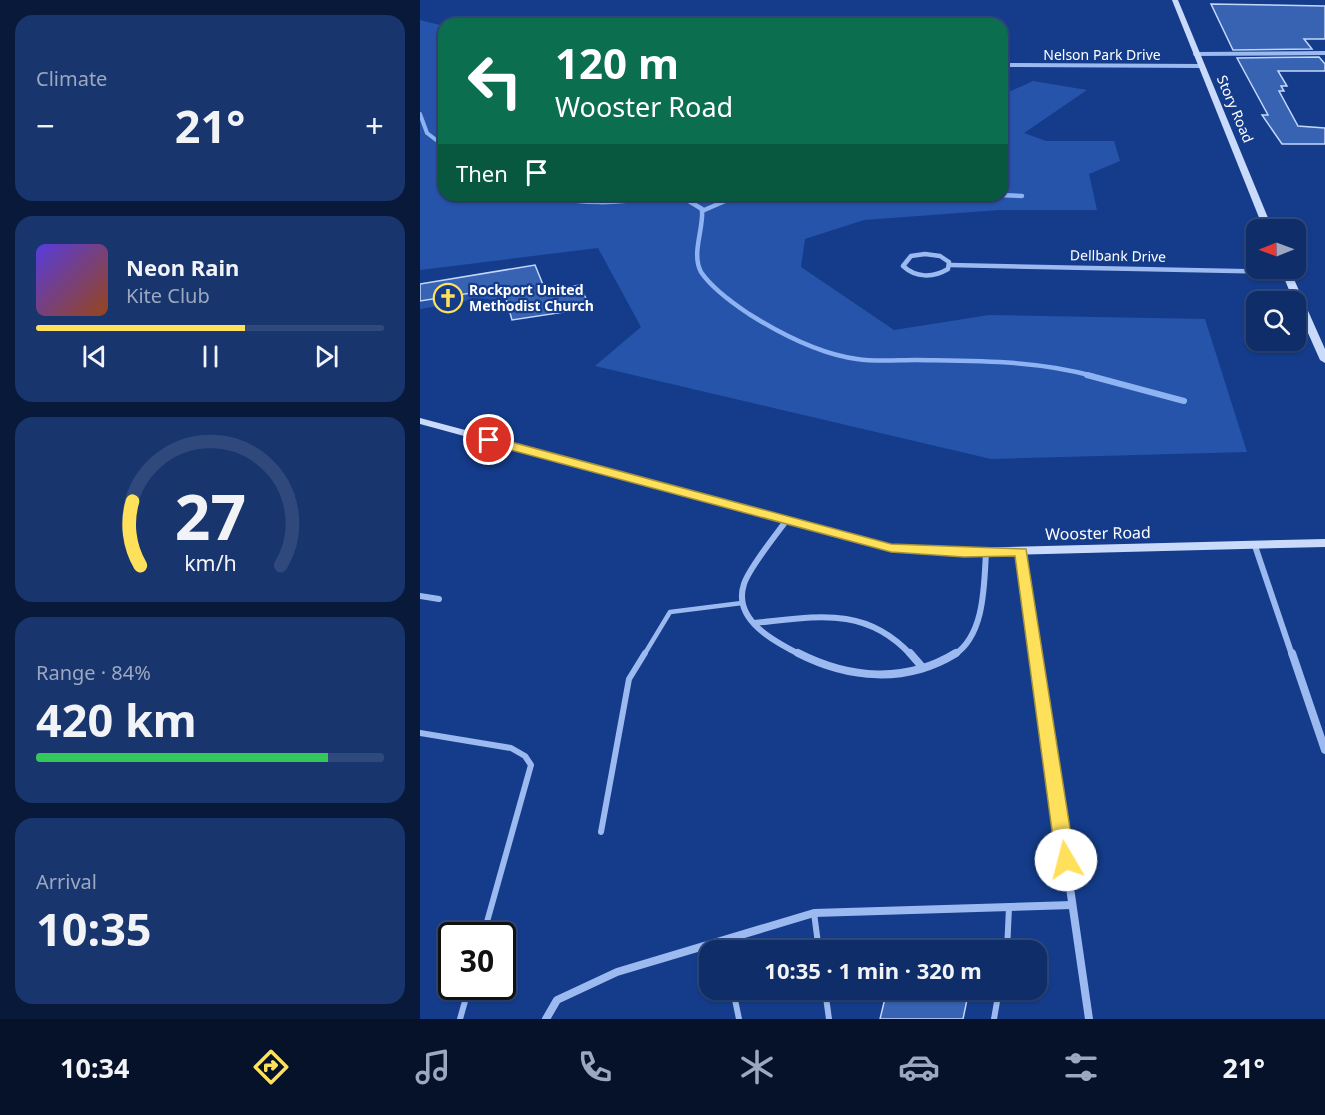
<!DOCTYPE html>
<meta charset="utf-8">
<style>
:root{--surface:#0f2d68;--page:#18356e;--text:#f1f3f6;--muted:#9ba8c0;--line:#2f497c;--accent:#ffe05b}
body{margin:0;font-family:"Noto Sans",sans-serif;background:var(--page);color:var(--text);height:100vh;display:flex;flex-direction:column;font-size:22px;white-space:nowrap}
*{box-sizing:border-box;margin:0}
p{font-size:20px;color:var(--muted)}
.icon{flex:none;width:33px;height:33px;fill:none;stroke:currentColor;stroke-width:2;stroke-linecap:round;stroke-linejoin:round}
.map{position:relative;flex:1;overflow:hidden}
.side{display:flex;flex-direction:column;gap:15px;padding:15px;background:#081939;width:420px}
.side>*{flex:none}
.hud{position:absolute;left:18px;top:18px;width:570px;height:183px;border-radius:18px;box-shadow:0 2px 4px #0004,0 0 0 2px var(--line);background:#0b6e4f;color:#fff;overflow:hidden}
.needle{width:39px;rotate:269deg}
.tools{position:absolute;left:826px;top:219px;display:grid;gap:12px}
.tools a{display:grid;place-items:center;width:60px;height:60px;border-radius:12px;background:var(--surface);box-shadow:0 2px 4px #0004,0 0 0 2px var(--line);font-size:30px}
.speed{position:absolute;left:18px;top:922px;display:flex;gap:12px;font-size:30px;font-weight:700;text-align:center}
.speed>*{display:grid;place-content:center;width:78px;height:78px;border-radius:50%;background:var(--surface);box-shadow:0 2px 4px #0004,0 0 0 2px var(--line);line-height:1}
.speed .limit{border:3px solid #111;border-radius:9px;background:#fff;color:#111}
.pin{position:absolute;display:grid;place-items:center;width:51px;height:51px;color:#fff;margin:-26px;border:3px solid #fff;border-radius:50%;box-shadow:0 2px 6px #0007}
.me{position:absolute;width:66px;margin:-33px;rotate:352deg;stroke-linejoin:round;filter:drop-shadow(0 0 4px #0008)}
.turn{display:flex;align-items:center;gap:21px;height:126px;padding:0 18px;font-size:27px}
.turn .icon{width:78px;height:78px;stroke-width:2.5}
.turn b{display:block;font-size:42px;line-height:51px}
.then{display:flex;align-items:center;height:57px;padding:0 18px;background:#0003;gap:12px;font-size:22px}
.big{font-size:45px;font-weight:700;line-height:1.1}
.side .card{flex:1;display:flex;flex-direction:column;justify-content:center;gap:9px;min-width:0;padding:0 21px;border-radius:18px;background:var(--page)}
.side .dial{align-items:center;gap:0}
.dial svg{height:156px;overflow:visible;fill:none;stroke:var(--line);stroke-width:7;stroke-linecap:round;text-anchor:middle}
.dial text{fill:var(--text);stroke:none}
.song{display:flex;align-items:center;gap:18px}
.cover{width:72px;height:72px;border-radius:9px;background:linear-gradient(135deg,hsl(250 70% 55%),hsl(20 70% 35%))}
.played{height:6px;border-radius:3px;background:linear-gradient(90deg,var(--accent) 60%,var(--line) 60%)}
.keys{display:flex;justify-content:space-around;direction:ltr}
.heat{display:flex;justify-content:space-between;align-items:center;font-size:33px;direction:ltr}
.charge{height:9px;border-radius:4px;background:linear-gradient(90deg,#34c759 84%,var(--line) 0)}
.trip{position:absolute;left:279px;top:940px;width:348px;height:60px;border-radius:18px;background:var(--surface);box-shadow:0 2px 4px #0004,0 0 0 2px var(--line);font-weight:700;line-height:60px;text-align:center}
.menu{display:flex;height:96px;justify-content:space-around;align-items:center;background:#06122a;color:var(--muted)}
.menu .icon{width:42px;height:42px}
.menu .on{color:var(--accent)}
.menu b{font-size:27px;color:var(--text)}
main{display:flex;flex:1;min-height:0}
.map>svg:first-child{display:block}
.green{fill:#2654aa}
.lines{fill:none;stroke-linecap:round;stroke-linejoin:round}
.stream-far2{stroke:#8eb3f3;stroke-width:4}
.stream-far1{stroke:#8eb3f3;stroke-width:4.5}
.stream{stroke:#8eb3f3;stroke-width:6}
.building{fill:#3862b2;stroke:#c3d7fb;stroke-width:1.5}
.lane-far1{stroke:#9cbaf0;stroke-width:4.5}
.lane{stroke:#9cbaf0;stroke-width:6}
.street-far3{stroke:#9cbaf0;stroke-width:4}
.street-far2{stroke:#9cbaf0;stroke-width:4.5}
.street-far1{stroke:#9cbaf0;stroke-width:6}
.street{stroke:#9cbaf0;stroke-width:8}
.secondary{fill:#cadafb;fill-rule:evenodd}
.route{fill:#ffe05b;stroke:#a6923b;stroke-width:1.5}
.labels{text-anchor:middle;stroke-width:4.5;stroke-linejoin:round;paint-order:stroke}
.far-street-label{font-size:14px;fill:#fff;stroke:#143c8b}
.far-poi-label{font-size:14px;font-weight:bold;fill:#fff;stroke:#143c8b;text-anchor:start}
.street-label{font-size:16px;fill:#fff;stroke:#143c8b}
</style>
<main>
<section class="side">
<div class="card"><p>Climate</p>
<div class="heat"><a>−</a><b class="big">21°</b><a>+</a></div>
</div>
<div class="card">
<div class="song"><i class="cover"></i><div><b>Neon Rain</b><p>Kite Club</p></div></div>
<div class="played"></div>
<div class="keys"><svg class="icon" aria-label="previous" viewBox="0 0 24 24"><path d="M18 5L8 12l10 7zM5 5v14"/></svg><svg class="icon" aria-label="pause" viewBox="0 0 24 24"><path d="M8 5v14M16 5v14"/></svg><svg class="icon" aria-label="next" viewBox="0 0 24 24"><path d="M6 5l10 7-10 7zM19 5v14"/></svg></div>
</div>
<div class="card dial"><svg viewBox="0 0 100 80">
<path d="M14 69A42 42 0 1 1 86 69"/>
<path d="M14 69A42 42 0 0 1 10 36" stroke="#ffe05b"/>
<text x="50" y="56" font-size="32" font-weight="700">27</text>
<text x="50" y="72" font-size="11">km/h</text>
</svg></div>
<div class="card"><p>Range · 84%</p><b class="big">420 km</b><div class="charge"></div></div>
<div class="card"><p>Arrival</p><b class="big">10:35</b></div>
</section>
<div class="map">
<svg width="905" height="1019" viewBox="0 0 905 1019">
<rect width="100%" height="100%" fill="#143c8b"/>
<!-- green -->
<g class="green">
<path d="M0,20L24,26V195H582V95L613,81L667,90L604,133L626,141H694L700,161L669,174L677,210H579L444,220L385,239L381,267L474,330L569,315L785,319L827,452L571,459L175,366L221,327L178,248L0,270Z"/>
<path d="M84,288L87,298L77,300L53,298L43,302L0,309V302Z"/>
</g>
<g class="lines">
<!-- stream-far2 -->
<path class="stream-far2" d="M0,114L7,133L24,146"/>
<!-- stream-far1 -->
<g class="stream-far1">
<path d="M124,195C163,204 197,205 235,195"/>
<path d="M259,195L282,209C284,229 271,253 281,272C291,287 314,304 329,314C361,334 399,354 437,359C456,362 477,360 496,360C556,361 615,360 673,376"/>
<path d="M578,195L602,196"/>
<path d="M282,211L312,198L445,200L484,195"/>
</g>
<!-- stream -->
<path class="stream" d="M667,375L764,401"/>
</g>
<!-- building -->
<g class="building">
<path d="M791,4L905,6V39H884L892,49L813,50Z"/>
<path d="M899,57L905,64V71H858L867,86H861L864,91H859L878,126L905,128V144H862L842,115H848L817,58Z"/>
<path d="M115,265L126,292L159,285L171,308L92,320L83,288L0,301V284Z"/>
<path d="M467,990H549L543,1019H460Z"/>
</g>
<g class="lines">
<!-- lane-far1 -->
<path class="lane-far1" d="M224,655L250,612L322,603"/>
<!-- lane -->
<g class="lane">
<path d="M0,733L91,748L105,756L111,765L63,936"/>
<path d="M181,832L209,679L225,653"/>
<path d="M394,913L399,951"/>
<path d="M304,940L306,951"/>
<path d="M587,951L589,907"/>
<path d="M313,990L319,1019"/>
<path d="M405,990L409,1019"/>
<path d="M40,1019L49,987"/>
<path d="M574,1019L579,990"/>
</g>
<!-- street-far3 -->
<g class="street-far3">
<path d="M775,54L905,53"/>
<path d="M582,65L782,66"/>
</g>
<!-- street-far2 -->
<g class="street-far2">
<path d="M505,254L520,256L529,262L528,269C513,278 496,278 483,266L491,256Z"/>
<path d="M530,265L865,272"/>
</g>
<!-- street-far1 -->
<g class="street-far1">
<path d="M366,521C355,536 329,568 324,584C312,620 355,642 381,655"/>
<path d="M835,546L872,655"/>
<path d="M601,552L616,655"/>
<path d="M0,596L19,599"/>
<path d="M334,623C395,617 445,605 491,655"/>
<path d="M534,655C565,635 564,585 566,552"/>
</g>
<!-- street -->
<g class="street">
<path d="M378,653C429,679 486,684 536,653"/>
<path d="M490,653L503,668"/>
<path d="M616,653L669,1019"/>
<path d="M872,653L905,750"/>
<path d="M126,1019L137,1000L197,972L394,913L652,905"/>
</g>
<!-- secondary -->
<g class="secondary">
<path d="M752,0H758L853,230H844Z"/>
<path d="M860,268H869L905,349V363L900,360L876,306V302H874Z"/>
<path d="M0,418L471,544L544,548L905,539V547L544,556L471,552L0,424Z"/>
</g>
</g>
<!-- route -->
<path class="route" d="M69,436L471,544L606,549L655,860L652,865L646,867L639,865L636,860L595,556L544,557L471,552L65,443L63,440Z"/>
<!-- icons -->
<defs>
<g id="church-ring" transform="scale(1.5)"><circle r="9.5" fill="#143c8b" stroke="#ffe05b" stroke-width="1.5"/><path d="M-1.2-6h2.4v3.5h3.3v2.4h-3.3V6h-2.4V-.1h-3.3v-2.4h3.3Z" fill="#ffe05b"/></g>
</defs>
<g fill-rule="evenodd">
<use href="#church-ring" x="28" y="298"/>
</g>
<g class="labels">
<!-- far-street labels -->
<g class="far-street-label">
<text x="682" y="60">Nelson Park Drive</text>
<text transform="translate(815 109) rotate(67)" y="5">Story Road</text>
<text transform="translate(698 256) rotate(1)" y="5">Dellbank Drive</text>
</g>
<!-- far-poi labels -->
<g class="far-poi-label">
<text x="49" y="295">Rockport United<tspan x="49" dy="16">Methodist Church</tspan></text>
</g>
<!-- street labels -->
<g class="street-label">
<text transform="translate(678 533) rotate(-1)" y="6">Wooster Road</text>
</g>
</g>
</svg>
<div class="tools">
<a><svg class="needle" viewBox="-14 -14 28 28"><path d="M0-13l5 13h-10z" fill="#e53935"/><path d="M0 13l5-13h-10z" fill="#9ba8c0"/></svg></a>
<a><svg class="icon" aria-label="search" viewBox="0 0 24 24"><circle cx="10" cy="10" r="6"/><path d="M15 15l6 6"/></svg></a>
</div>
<div class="speed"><div class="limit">30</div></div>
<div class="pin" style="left:69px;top:440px;background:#d93025"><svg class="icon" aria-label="arrive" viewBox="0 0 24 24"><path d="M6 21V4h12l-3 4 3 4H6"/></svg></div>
<svg class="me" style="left:646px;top:860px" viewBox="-20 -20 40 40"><circle r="19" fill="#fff"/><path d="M0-13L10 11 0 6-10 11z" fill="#ffe05b"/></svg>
<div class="trip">10:35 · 1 min · 320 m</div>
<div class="hud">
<div class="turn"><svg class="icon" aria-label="left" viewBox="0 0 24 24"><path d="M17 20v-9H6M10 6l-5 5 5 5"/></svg><div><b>120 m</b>Wooster Road</div></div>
<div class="then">Then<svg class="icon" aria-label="arrive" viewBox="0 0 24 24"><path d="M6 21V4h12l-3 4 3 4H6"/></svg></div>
</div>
</div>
</main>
<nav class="menu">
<b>10:34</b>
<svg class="icon on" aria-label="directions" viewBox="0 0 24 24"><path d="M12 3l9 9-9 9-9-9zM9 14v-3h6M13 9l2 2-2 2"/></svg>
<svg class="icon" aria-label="music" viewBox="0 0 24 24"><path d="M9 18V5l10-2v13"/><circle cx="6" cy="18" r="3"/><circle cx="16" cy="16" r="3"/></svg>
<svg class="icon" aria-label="phone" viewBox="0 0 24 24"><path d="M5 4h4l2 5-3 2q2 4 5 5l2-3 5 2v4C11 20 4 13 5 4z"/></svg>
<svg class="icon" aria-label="climate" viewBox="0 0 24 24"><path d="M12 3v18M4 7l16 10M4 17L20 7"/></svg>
<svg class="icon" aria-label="car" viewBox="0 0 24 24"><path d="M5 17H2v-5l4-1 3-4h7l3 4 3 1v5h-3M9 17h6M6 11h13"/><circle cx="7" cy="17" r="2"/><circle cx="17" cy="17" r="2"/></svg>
<svg class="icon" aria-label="filters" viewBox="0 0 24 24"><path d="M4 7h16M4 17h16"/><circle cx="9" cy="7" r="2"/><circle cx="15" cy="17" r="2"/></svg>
<b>21°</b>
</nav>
